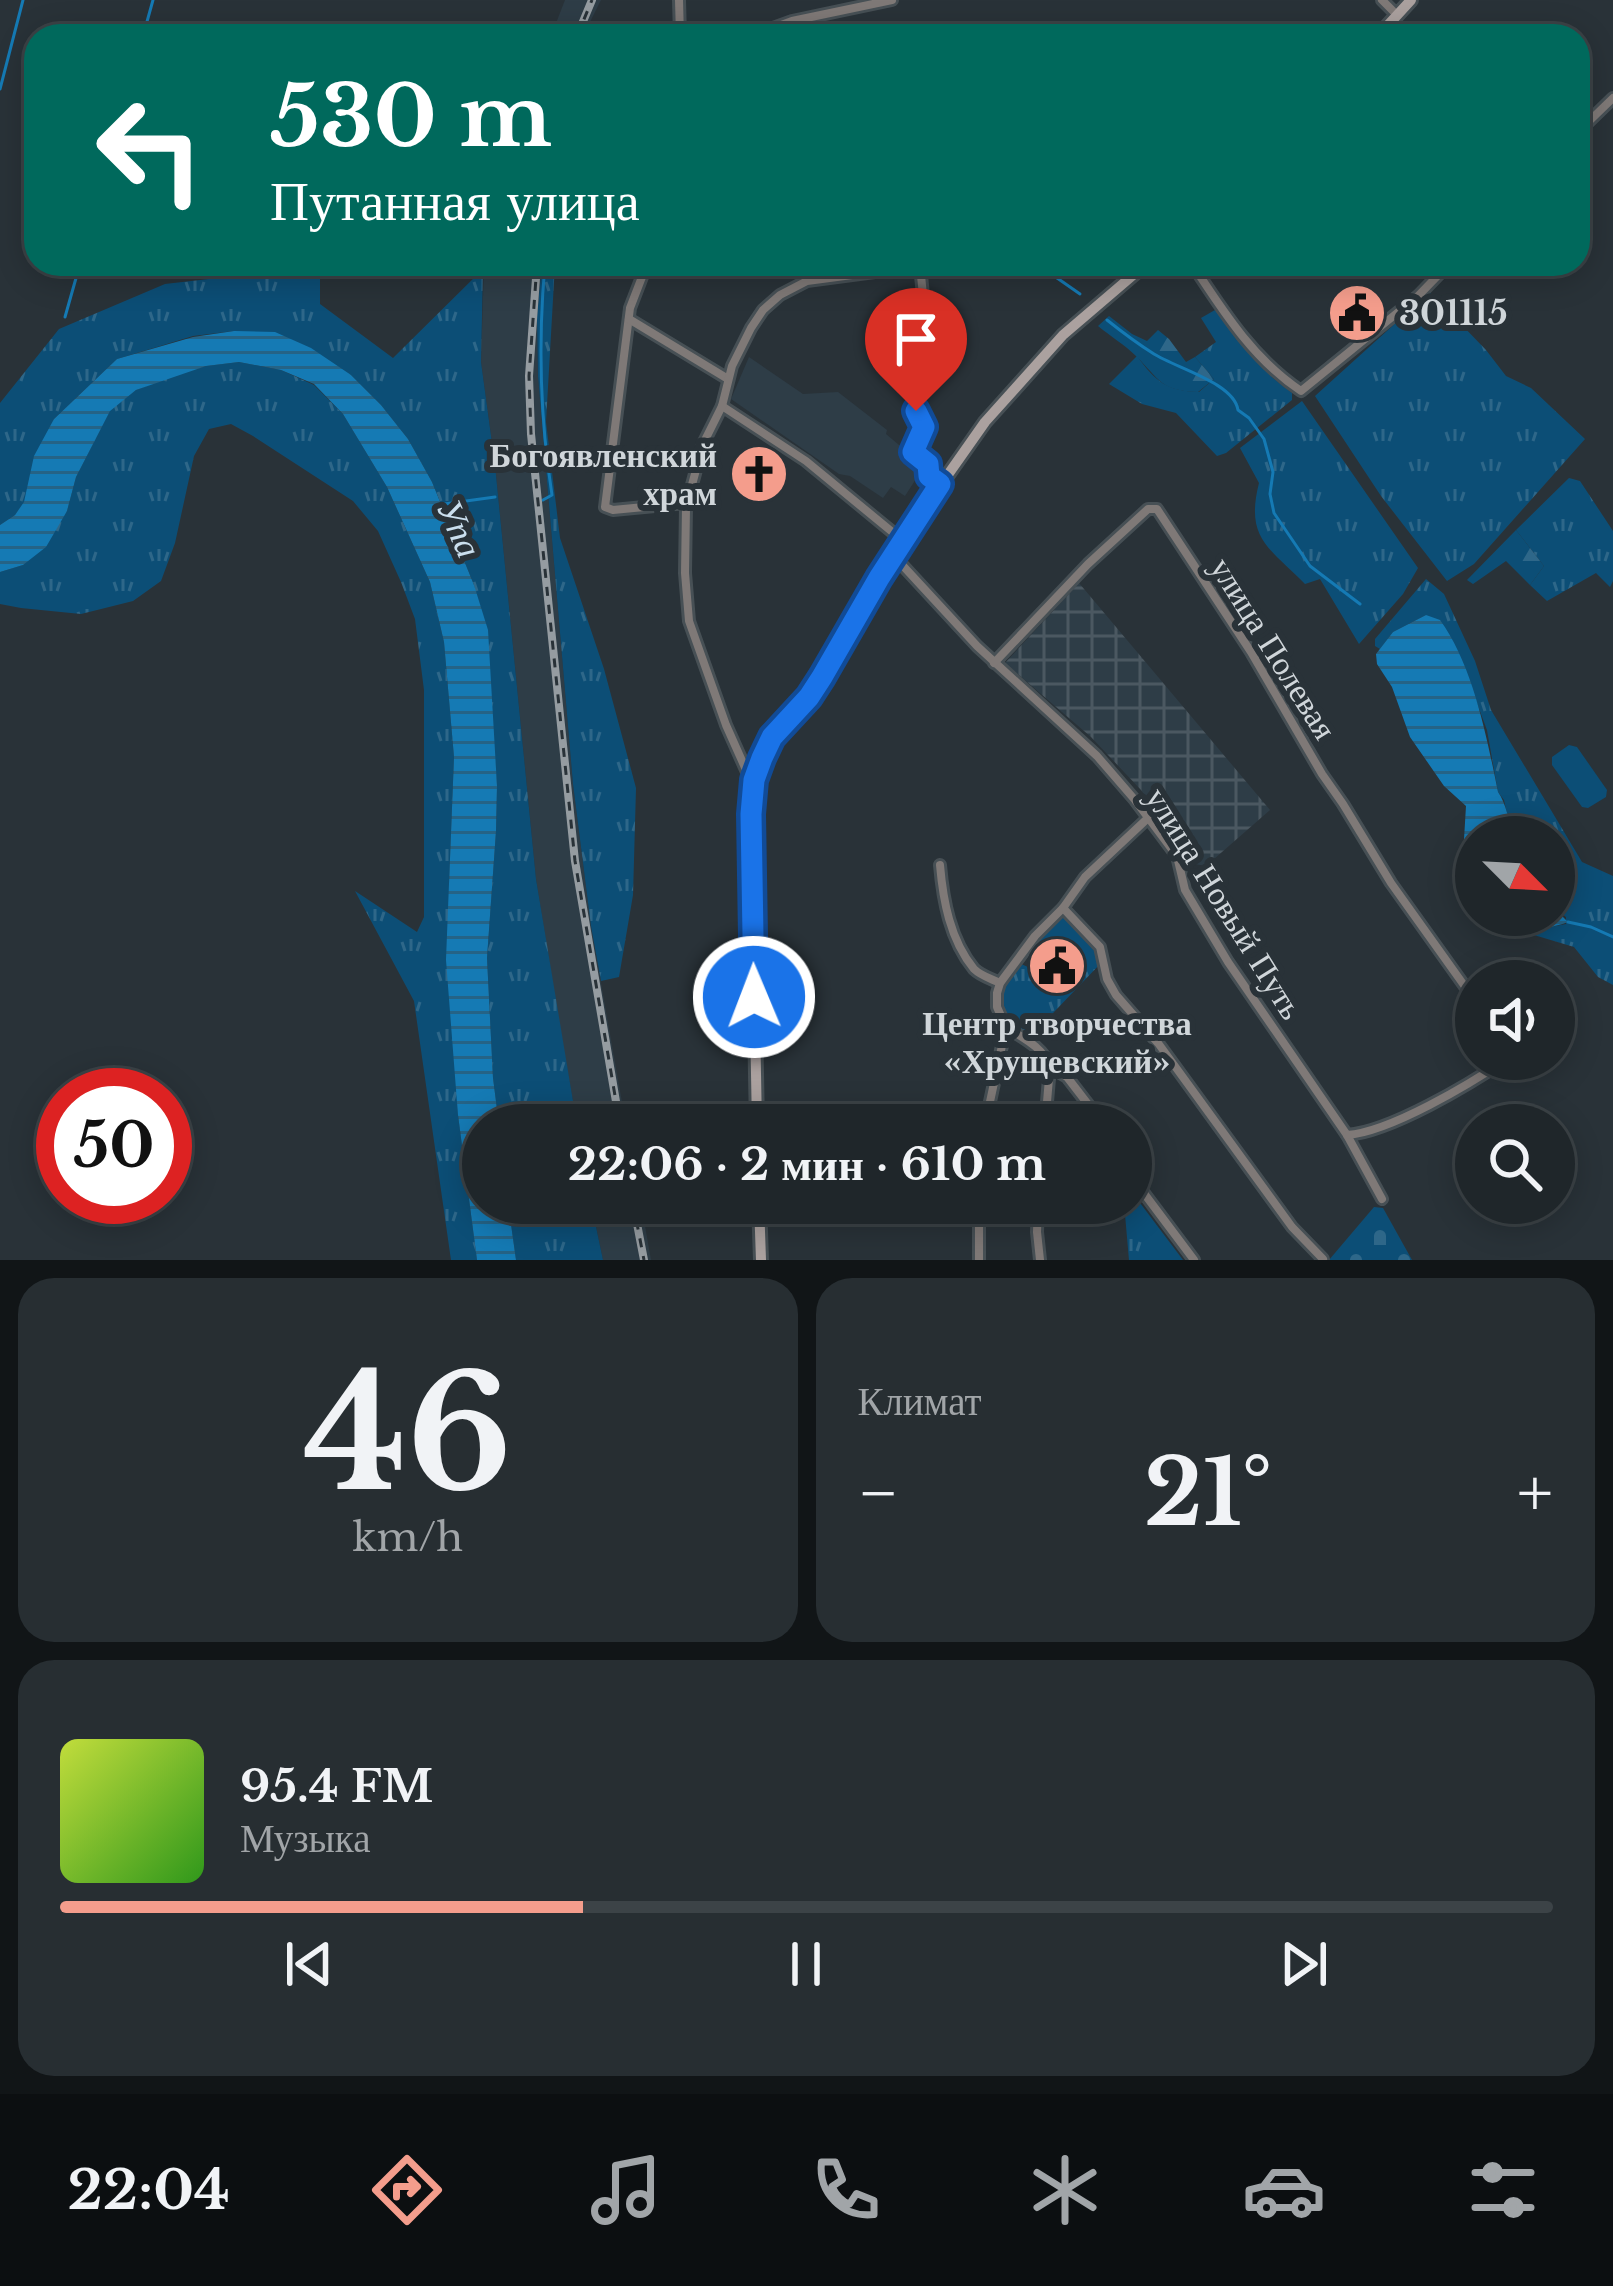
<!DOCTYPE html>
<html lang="ru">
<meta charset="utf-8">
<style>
:root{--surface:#1f262a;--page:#272e32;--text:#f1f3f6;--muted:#a1a5a8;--line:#3c4347;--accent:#f49d8c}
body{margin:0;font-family:"Libre Baskerville",serif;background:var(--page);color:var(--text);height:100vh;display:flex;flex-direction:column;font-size:45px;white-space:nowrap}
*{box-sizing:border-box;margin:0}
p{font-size:39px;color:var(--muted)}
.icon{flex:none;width:66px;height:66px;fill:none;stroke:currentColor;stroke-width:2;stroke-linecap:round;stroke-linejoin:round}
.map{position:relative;height:1260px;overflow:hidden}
.panel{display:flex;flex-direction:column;gap:18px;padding:18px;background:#111517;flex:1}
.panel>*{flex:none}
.guide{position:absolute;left:24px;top:24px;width:1566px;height:252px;border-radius:36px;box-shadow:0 6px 30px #0003,0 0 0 3px var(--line);background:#00695c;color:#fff;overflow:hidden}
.needle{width:78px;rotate:114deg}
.fabs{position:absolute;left:1455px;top:816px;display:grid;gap:24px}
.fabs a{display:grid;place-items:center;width:120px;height:120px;border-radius:50%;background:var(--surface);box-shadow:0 6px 30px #0003,0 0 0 3px var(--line);font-size:60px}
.speed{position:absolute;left:36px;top:1068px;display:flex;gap:24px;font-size:60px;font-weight:700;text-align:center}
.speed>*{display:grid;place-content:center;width:156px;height:156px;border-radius:50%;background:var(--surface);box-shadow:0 6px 30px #0003,0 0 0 3px var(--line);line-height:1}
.speed .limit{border:18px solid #d22;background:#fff;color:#111}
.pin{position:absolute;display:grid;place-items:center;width:102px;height:102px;color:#fff;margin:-123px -51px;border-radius:50% 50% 50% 0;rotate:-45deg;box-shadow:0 0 12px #0007}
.pin .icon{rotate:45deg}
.me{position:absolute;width:132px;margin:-66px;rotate:359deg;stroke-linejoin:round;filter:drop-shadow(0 0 9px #0008)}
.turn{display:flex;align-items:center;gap:42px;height:252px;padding:0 48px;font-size:54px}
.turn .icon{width:156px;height:156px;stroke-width:2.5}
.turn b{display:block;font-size:84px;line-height:102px}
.big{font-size:90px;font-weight:800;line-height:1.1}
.panel .widget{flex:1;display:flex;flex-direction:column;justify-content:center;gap:18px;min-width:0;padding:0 42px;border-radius:36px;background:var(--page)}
.panel .dial{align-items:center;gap:0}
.dial b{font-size:156px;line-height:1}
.song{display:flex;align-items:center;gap:36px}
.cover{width:144px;height:144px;border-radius:18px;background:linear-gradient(135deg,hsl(70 70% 55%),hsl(110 70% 35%))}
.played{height:12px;border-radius:6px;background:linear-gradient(90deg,var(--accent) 35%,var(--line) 35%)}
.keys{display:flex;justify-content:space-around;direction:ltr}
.heat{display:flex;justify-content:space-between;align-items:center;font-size:66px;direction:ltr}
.panel .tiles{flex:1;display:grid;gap:18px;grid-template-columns:1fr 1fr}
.widget:last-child{grid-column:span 2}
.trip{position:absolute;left:462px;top:1104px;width:690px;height:120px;border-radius:60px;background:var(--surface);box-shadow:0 6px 30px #0003,0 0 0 3px var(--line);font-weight:800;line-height:120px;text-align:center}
.tabs{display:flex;height:192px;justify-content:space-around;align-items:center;background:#0c0f11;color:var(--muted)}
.tabs .icon{width:84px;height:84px}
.tabs .on{color:var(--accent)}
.tabs b{font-size:54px;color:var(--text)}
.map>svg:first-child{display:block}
.built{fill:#2e3d47}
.industrial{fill:url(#industrial-grid)}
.grass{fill:url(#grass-tufts)}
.forest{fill:url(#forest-firs)}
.cemetery{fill:url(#cemetery-stones)}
.garden{fill:#0c4e76}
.water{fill:url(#water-rules)}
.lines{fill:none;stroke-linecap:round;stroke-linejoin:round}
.stream{stroke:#157ab4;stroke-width:3}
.street-casing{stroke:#475055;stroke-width:14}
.secondary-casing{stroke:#475055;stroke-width:16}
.street{stroke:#7f7977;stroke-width:8}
.secondary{stroke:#aba19f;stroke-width:10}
.rail-casing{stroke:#959ca1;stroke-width:8}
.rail{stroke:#293238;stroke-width:3;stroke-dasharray:9;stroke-linecap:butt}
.route-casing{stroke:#114b97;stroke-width:30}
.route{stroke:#1a73e8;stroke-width:21}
.labels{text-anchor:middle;stroke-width:12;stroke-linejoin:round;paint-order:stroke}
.poi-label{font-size:33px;font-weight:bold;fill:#d0d6da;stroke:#293238;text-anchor:start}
.street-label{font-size:33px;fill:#d0d6da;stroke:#293238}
.water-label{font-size:36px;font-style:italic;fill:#cadfee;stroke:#293238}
</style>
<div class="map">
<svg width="1613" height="1260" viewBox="0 0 1613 1260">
<defs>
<pattern id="industrial-grid" width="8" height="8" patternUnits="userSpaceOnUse" patternTransform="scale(3)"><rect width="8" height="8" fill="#2e3d47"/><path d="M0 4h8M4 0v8" fill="none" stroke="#4b5861"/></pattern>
<pattern id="grass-tufts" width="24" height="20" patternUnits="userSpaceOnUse" patternTransform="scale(3)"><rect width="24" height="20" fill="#0c4e76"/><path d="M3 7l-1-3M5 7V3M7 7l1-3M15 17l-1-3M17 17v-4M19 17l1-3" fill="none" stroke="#2e6789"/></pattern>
<pattern id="forest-firs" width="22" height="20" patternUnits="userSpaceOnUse" patternTransform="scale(3)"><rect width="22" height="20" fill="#0c4e76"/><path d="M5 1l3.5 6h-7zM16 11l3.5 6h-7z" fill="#2e6789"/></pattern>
<pattern id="cemetery-stones" width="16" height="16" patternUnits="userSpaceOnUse" patternTransform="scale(3)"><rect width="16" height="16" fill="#0c4e76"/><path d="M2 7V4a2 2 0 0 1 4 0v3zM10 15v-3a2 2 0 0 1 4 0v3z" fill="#2e6789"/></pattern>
<pattern id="water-rules" width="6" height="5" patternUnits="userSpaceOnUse" patternTransform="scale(3)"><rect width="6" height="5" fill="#157ab4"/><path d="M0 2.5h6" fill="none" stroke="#256386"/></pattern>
</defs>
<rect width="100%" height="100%" fill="#293238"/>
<!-- built -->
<g class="built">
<path d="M565,0H601L583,36H551Z"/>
<path d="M484,264H542L537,317L538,376L573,784L591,926L626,1125H577L559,1021L536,879L495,465L481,362Z"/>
<path d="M749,357L803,394L838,392L887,430L886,434L905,450L911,460L923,468L905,496L891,487L883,498L850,476L839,474L731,399Z"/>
<path d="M591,1203H641L651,1260H603Z"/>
</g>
<!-- industrial -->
<path class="industrial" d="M1079,583L1270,810L1206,866L1195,864L1141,790L1091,737L1005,663Z"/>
<!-- grass -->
<g class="grass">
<path d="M255,264H320V304L393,358L483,269L481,362L495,465L536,879L577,1125H499L493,1078L487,958L496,831L497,786L492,722L474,585L432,482L408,439L381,405L351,375L234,331L193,336L157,347L117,359L54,419L25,502L15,515L0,525V403L59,329L165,284L244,275Z"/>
<path d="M542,264H555L546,422L560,538L604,669L636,788L633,895L619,977L601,981L591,926L573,784L538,376L537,317Z"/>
<path d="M1430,292L1486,350L1506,376L1531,388L1585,439L1474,564L1447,581L1381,496L1315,396Z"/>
<path d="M1215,310L1273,378L1292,393V400L1226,453L1217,456L1176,413L1142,404L1109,384L1137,356C1156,382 1167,391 1199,392L1214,379L1195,357L1216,342L1201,318Z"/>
<path d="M239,362L281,370L314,385L343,414L387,487L430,582L444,642L454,757L449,885L458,1115L477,1260H451L414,1001L355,891L417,932L424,917V690L415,619L401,582L378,531L353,501L253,436L231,424L209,429L194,456L175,543L161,581L133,601L81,614L21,608L0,604V572L23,565L67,511L76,477L110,410L136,390L176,374L206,366Z"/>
<path d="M1302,401L1418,568L1403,594L1359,644L1320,579L1305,584C1269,547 1245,539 1259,483L1240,448Z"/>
<path d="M1569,478L1580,481L1613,531V581L1610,587L1596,573L1547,601L1530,585L1544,566L1516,530Z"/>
<path d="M1426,579L1444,594L1475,661L1491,710L1582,862L1613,876V985L1598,977L1574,947L1514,929H1540L1566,924V917L1554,908V837H1512L1504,800L1498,792L1487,730L1462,663L1426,615L1393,632L1380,649L1375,646V639Z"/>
<path d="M1065,916L1095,944L1101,963L1032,1035L1026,1036C993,1008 994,998 1019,963L1039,972L1035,983L1049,989L1054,978L1062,980L1072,958L1064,954L1069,944L1055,938L1051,946L1036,940L1058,919Z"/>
<path d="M1131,1191L1183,1260H1129L1124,1203H1131Z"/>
<path d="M508,1203H591L603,1260H516Z"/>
</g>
<!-- forest -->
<g class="forest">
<path d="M1109,316L1132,334L1147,341L1158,330L1169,339L1186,362L1195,357L1214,379L1198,392C1161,391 1160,380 1136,356C1125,345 1110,336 1098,326Z"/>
<path d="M1516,530L1544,566L1530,585L1506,561L1473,584L1467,580Z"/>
</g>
<!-- cemetery -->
<path class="cemetery" d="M1374,1207L1383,1208L1412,1260H1329Z"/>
<!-- garden -->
<path class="garden" d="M1569,745L1577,747L1607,790L1606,797L1588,808L1582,807L1552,765V757Z"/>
<!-- water -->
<g class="water">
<path d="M234,331L275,332L311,348L351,375L381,405L408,439L432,482L474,585L488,630L497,786L496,831L487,958L493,1078L499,1125H483V1203H508L516,1260H477L458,1115L446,960L454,757L444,642L430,582L387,487L343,414L314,384L281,370L239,362L206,366L136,390L110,411L76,477L67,511L46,547L23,565L0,572V525L15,515L24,502L34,456L54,419L117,359L193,337Z"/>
<path d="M1426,615L1440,620C1473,665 1487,738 1498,792C1506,803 1510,823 1512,837H1476V885L1463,856L1466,806L1444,786L1410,737L1392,687L1377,664L1376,654L1393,632Z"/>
<path d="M1554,908L1568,922C1541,932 1509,934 1485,915H1554Z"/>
</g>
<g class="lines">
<!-- stream -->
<g class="stream">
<path d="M143,36L153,0"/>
<path d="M0,89L23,0"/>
<path d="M1037,264L1080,294"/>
<path d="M65,317L80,264"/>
<path d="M1107,320C1122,332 1138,344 1154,354C1176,368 1234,383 1238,410L1249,418L1264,439L1273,472L1270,494L1274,513L1310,566L1360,604"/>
<path d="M543,500L552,495C540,418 538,341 545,264"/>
<path d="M437,505L495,497"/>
<path d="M1568,922L1591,927L1613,937"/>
</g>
<!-- street casing -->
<g class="street-casing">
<g id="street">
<path d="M679,0L680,36"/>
<path d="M1382,0L1397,15"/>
<path d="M751,36L792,21L892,0"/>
<path d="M1578,132L1613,98"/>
<path d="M647,264L630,308L605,507L613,510L686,503"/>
<path d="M1192,264C1223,311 1253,359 1301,391L1418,296L1449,264"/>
<path d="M629,319L728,379"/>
<path d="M722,406L806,461L902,540"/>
<path d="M893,555L977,646L1097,756L1135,800L1177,856L1185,890L1228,962L1347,1135L1382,1199"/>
<path d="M994,663L1088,564L1148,509H1157L1251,652L1322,774L1343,804L1391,883L1476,1002"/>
<path d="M754,780L747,772L726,725L689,621L685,573L686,507L703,444L722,406L732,366L751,328L763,310L780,295L807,281L920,266L923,295L920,340L911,380L917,398V417L924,427L913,451L928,464L930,476L940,484"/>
<path d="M940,865C943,900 950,940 974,969C981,976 992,979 1000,983"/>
<path d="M1063,908L1100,947L1107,979L1116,995L1158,1043L1292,1227L1323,1259"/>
<path d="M1006,1027C1023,1038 1043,1047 1050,1067"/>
<path d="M1050,1067L1067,1077L1104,1125"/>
<path d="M985,1125L1006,1027L997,1007V993L1000,983L1035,936L1063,908L1085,877L1148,818"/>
<path d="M1045,1125L1050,1067"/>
<path d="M1347,1135C1390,1132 1470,1084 1507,1059"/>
<path d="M1131,1176L1194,1260"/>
<path d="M979,1203V1260"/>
<path d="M1038,1203L1037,1232L1040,1260"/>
</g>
</g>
<!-- secondary casing -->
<g class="secondary-casing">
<g id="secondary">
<path d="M1378,36L1411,0"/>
<path d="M757,1125L751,814C753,787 757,762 772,738C785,717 807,699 822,677L902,540L985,422L1063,335L1146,264"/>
<path d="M759,1203L761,1260"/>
</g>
</g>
<!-- street -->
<use href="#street" class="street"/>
<!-- secondary -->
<use href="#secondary" class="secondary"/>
<!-- rail casing -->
<g class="rail-casing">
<g id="rail">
<path d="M577,36L592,0"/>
<path d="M537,264L529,376L531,434L575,861L620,1125"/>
<path d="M633,1203L644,1260"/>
</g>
</g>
<!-- rail -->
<use href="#rail" class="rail"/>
</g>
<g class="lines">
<!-- route casing -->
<g class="route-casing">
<path id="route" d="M754,997L751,814L754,780L762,758L772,737L809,697L822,677L879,578L940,484L929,476L928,464L913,452L924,427L916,411"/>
</g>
<!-- route -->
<use href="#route" class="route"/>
</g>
<!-- icons -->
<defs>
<g id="civic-disc" transform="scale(3)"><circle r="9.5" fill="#f49d8c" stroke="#293238"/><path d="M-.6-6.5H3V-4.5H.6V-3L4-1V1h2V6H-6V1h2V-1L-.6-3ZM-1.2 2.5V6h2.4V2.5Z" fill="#111"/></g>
<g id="church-disc" transform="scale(3)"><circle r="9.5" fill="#f49d8c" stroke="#293238"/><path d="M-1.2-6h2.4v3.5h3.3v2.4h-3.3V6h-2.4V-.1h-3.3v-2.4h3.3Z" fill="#111"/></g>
</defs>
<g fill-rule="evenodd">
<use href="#civic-disc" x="1357" y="313"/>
<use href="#church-disc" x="759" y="474"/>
<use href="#civic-disc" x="1057" y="966"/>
</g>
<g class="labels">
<!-- poi labels -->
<g class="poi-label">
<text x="1399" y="325">301115</text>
<text x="717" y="467" text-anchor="end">Богоявленский<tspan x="717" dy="38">храм</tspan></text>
<text x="1057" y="1035" text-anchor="middle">Центр творчества<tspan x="1057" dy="38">«Хрущевский»</tspan></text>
</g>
<!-- street labels -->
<g class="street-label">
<text transform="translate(1274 648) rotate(58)" y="12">улица Полевая</text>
<text transform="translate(1225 903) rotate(58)" y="12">улица Новый Путь</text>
</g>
<!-- water labels -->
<g class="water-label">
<text transform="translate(460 528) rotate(66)" y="13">Упа</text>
</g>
</g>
</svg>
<div class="fabs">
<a><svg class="needle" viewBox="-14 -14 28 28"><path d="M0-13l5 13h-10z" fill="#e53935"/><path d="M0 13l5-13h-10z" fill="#a1a5a8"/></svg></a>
<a><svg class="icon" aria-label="sound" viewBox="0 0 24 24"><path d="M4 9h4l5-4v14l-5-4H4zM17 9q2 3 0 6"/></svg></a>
<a><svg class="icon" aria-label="search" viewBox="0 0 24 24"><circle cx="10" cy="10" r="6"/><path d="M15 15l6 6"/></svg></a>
</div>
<div class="speed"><div class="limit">50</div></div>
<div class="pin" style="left:916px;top:411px;background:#d93025"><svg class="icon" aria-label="arrive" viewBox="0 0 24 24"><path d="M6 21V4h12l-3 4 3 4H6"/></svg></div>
<svg class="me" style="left:754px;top:997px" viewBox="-20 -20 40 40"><circle r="17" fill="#1a73e8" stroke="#fff" stroke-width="3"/><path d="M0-11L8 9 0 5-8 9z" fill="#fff"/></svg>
<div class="trip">22:06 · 2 мин · 610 m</div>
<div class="guide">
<div class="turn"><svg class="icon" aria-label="left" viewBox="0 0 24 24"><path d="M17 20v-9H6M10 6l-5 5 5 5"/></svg><div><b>530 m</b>Путанная улица</div></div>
</div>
</div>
<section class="panel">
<div class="tiles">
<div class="widget dial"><b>46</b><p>km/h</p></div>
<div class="widget"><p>Климат</p>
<div class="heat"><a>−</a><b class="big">21°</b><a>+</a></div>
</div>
<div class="widget">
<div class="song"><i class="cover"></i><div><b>95.4 FM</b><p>Музыка</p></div></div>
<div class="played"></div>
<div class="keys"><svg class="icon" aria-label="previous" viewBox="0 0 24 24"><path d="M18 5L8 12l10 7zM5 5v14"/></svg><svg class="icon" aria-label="pause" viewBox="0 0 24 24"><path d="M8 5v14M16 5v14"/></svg><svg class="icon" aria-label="next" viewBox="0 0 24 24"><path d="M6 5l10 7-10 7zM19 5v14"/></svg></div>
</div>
</div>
</section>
<nav class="tabs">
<b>22:04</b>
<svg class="icon on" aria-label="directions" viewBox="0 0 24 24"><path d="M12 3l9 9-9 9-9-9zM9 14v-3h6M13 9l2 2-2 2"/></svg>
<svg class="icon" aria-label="music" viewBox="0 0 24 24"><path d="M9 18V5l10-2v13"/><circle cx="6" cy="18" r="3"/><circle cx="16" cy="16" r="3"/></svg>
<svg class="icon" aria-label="phone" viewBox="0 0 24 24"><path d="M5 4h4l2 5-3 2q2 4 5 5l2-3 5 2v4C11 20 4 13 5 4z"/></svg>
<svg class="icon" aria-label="climate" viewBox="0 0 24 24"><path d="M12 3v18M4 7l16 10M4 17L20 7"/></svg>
<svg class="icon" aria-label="car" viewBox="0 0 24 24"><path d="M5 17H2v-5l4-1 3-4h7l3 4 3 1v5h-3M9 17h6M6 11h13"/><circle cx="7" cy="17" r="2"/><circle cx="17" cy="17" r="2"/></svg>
<svg class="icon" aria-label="filters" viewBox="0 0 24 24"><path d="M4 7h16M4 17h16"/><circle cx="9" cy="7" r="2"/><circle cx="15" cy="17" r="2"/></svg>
</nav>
